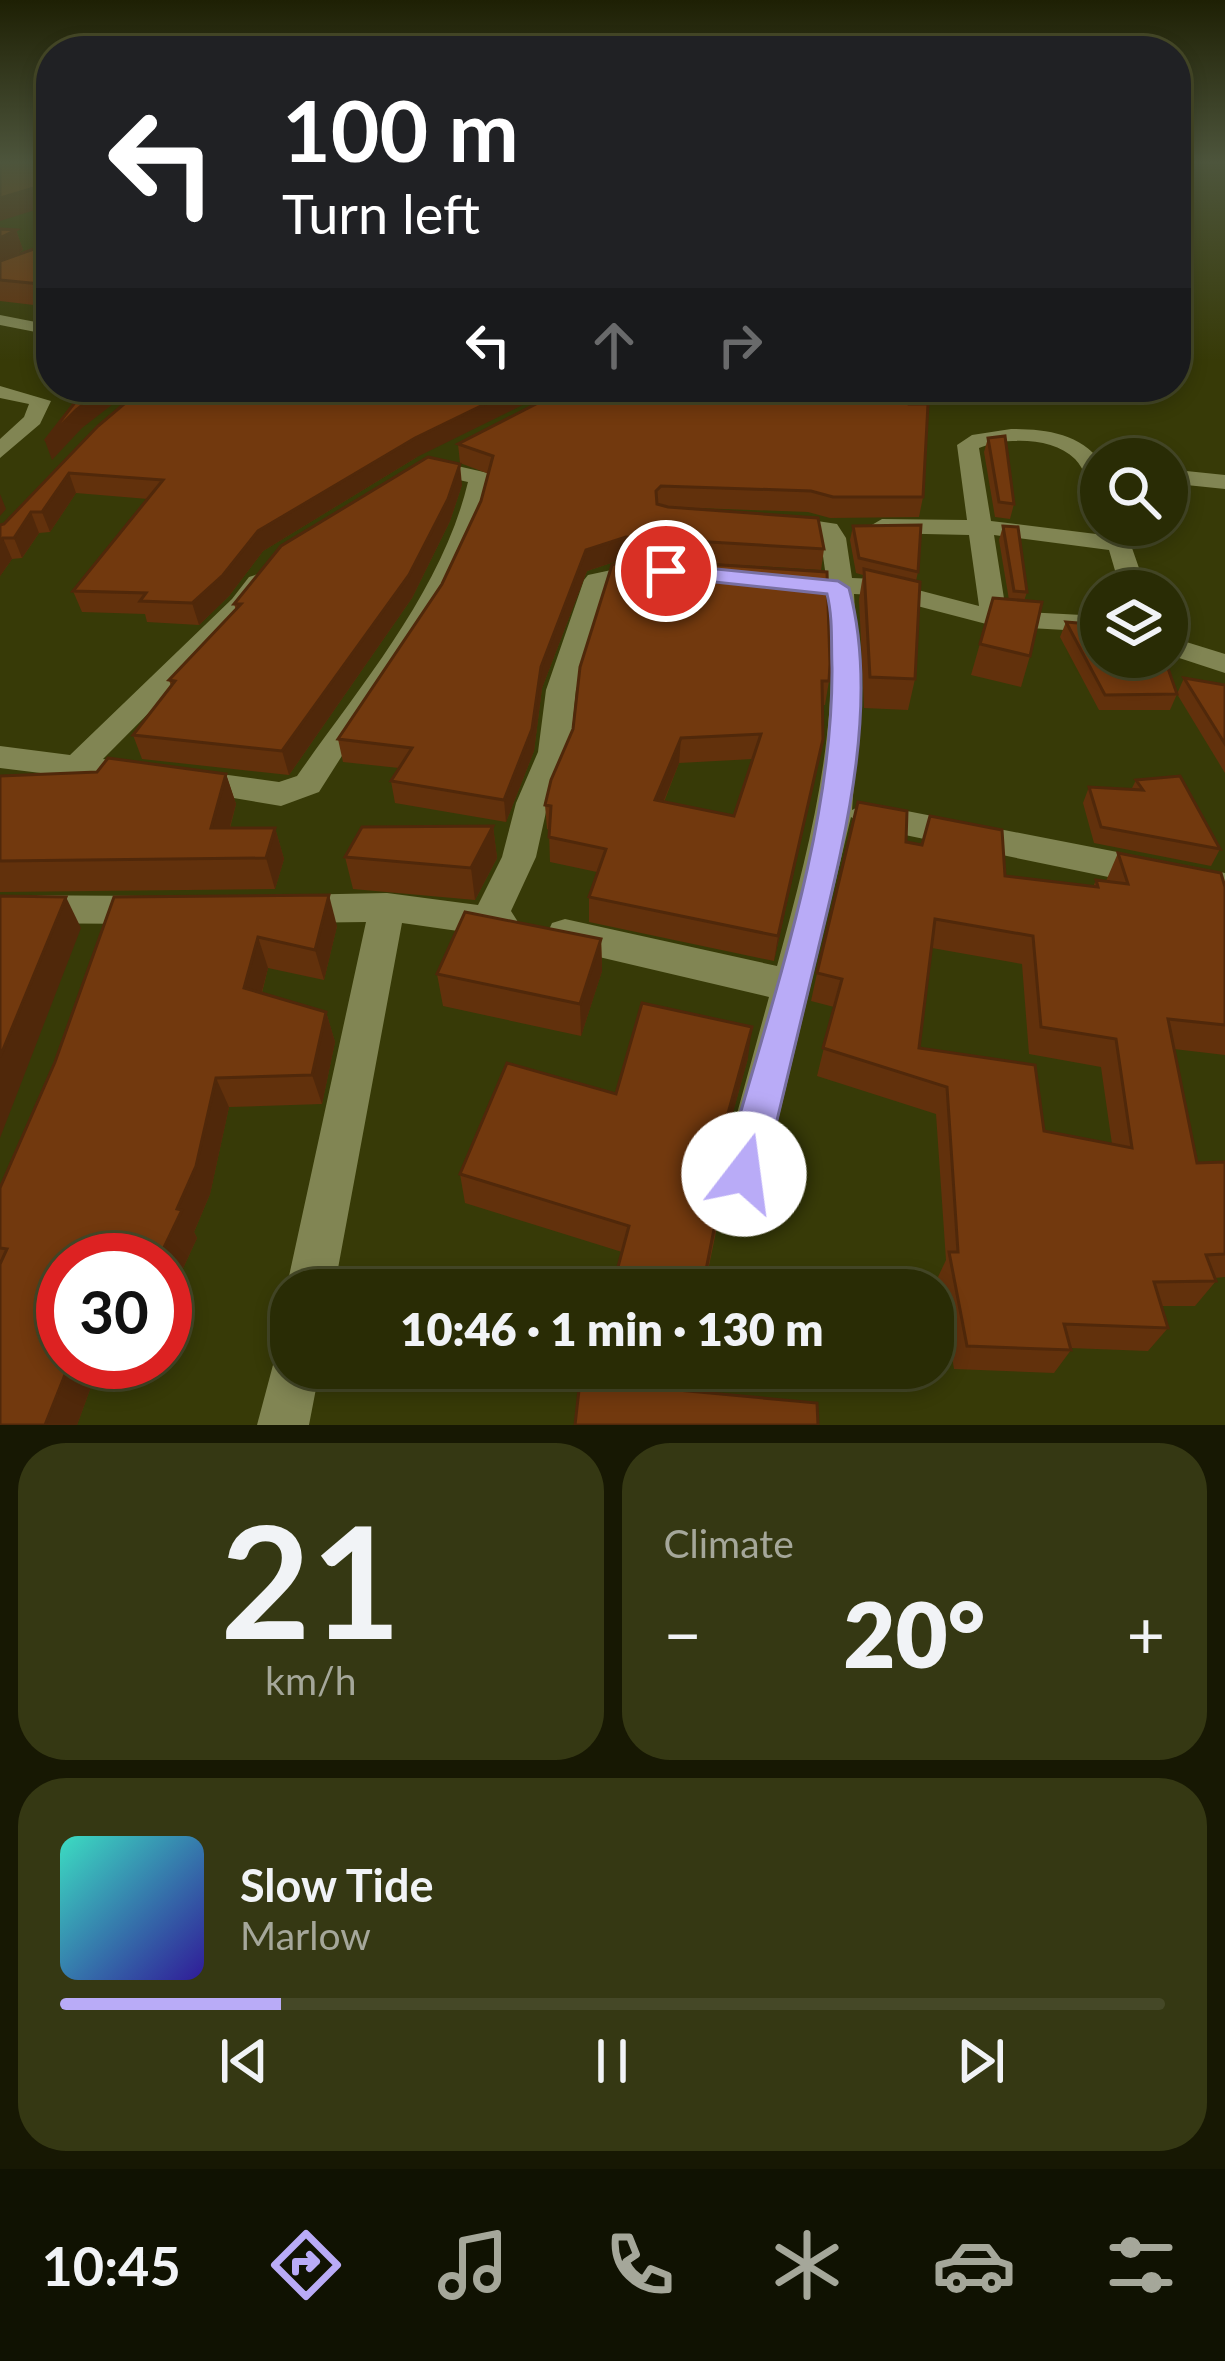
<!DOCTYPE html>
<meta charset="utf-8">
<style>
:root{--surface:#292c05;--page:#353813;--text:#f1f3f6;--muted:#a5a79a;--line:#454827;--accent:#b9abf7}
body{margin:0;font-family:Lato,sans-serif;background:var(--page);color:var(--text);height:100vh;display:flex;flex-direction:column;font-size:45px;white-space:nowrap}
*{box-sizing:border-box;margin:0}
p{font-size:39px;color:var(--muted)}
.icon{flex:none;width:66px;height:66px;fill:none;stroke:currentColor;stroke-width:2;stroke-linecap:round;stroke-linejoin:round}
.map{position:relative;height:1425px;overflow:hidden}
.side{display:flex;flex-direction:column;gap:18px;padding:18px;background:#171803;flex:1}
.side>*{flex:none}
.guide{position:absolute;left:36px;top:36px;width:1155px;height:366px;border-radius:48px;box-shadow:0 6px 18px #0003,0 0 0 3px var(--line);background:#202124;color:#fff;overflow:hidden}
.fabs{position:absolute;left:1080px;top:438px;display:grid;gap:24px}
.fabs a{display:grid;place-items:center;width:108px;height:108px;border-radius:50%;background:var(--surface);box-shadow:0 6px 18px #0003,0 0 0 3px var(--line);font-size:60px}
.speed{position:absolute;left:36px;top:1233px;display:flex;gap:24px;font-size:60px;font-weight:700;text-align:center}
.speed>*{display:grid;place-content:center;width:156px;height:156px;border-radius:50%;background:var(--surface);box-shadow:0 6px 18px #0003,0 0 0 3px var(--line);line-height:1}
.speed .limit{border:18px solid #d22;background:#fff;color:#111}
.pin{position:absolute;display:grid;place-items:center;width:102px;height:102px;color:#fff;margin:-51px;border:6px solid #fff;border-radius:50%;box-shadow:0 3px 12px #0007}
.me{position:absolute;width:132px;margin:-66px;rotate:15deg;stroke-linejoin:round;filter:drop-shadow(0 0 9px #0008)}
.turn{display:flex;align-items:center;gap:42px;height:252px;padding:0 48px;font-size:54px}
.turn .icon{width:156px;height:156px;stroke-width:2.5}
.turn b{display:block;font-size:84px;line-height:102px}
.lanes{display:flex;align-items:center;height:114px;padding:0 48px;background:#0003;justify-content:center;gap:60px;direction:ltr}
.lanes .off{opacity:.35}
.big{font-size:90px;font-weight:800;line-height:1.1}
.side .card{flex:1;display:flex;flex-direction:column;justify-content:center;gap:18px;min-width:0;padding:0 42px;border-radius:48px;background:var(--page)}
.side .dial{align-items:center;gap:0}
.dial b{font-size:156px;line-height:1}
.song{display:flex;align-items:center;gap:36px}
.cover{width:144px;height:144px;border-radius:18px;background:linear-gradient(135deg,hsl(170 70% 55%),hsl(250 70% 35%))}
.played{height:12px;border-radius:6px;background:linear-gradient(90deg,var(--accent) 20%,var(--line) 20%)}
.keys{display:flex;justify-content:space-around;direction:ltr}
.heat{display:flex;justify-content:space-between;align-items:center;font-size:66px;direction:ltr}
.side .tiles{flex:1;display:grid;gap:18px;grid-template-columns:1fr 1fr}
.card:last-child{grid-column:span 2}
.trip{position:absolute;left:270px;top:1269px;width:684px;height:120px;border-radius:48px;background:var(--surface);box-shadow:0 6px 18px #0003,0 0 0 3px var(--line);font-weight:800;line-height:120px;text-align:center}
.tabs{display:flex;height:192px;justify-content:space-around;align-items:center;background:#101202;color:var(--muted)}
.tabs .icon{width:84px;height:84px}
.tabs .active{color:var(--accent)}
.tabs b{font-size:54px;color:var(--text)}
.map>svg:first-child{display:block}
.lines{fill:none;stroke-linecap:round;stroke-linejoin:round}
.minor{fill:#818553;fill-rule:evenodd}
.wall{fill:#62310c;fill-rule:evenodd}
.shaded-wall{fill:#50280a}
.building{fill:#72390e;stroke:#50280a;stroke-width:3;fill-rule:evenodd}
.route{fill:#b9abf7;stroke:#786fa1;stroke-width:3}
</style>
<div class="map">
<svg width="1225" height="1425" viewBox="0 0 1225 1425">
<rect width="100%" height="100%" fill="#373a07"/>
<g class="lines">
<!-- minor -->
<g class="minor">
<path d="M0,315L51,325V335L0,325Z"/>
<path d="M0,386L51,401L40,424L0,458V439L24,417L29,404L0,398Z"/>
<path d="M1011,429C1044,429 1080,433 1101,462V497L1093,495C1087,483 1085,469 1075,459C1053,437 1006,437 979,448L991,521L1104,535V525H1124L1147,591H1121L1109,550L994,535L1006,611L1101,616V632L994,626L875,595L854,594L860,702L852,810L866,803L1225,873V901L866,827L851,817L756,1212L749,1228L733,1235L717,1228L710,1212L769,997L565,949L552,945L547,934L552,923L565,919L777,966C811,842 842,723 828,593L788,591L775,583L788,575L826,577L820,535L778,529L766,522L778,515L837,524L846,538L852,578L876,579L979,606L969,535L882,533L870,526L882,519L967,520L957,445L972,435Z"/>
<path d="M427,459L488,473L491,478L485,510L448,589L319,792L281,806L180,789L175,781L180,773L191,770L279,782L297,776C360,686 442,591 468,482L419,471L416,466Z"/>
<path d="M1167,469L1225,475V489L1167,483Z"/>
<path d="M644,563L653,566L657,571L653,576L608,586L576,690L570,752L548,803L536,857L511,911L518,922L513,932L500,937L402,923L334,1290H291V1302L286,1290L366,922L291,923L278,919L273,909L278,899L291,895L387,893L478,905L502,857L516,803L538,752L546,690L584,580L588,575Z"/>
<path d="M258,574L271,582L250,611L103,759L149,766L154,774L149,782L138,785L0,768V746L70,755L232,599L249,577Z"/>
<path d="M1167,636L1225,654V673L1167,654Z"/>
<path d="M0,895L147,896L160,900L165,910L160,920L147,924L0,923Z"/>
<path d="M291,1344V1368H320L309,1425H257L277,1350Z"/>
</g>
</g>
<!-- wall -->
<g class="wall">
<path d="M0,229L16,230L23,250L14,256L51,245V307L0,301Z"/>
<path d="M144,387H197L191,392L417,457L263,551L229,596L199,625L147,622L145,614L82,612L73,591L148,499L76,493L50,532L39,533L22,558L12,559L0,576V525L4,524Z"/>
<path d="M988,438L1014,504L1010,519L995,517L984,452Z"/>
<path d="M458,444L923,497L919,517L830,518L808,512L667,507L824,549L821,570L626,558L587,571L542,688L534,751L506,822L395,803L391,781L399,768L343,762L338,739L442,584L481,501L489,474L460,463Z"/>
<path d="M462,485L450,521L412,598L289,775L142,759L133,735L171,686L169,680L236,610L234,604Z"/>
<path d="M853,526L918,572L916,581L915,679L908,710L864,708L859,599L863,575L856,573L850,540Z"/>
<path d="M1003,526L1027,592L1024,601L1030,656L1021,687L971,675L993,598L1009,600L999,540Z"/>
<path d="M1066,622L1177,694L1170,710H1099L1060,637Z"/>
<path d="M580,667L829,681L825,705H822L823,739L818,763L774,961L589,922V897L597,872L550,862L549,830L547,829L545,805L573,729ZM753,759L734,816L664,802L679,763Z"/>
<path d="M1184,678L1225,685V773L1177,694Z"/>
<path d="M226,774L236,804L230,828H275L284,859L275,889L0,892V776Z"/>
<path d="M1136,780L1220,849L1211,866L1094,843L1083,803L1089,787L1131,790Z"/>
<path d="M493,826L497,858L475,900L353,889L345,857Z"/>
<path d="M906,842L1005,876L1093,887L1096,880L1106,881L1118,853L1225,887V1055L1174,1049L1197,1163L1225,1162V1277L1215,1278L1216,1281L1195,1306H1161L1168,1328L1148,1351L1070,1348L1071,1350L1054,1373L954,1369L938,1277L946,1260L936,1114L817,1076L834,1007L811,1001L817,973ZM932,948L1022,964L1029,1054L1101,1067L1112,1144L1044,1131L919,1048Z"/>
<path d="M114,897L337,926L324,980L268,968L262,993L326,1012L335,1042L322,1104L229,1107L210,1194L194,1232L197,1238L167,1303L165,1302V1260H63L100,1362L77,1425H0V1188L55,1062Z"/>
<path d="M601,939L602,971L581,1036L443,1006L437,974Z"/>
<path d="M748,1058L712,1188L716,1232L704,1290H615V1278L622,1252L465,1203L460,1174Z"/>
</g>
<!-- shaded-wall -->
<g class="shaded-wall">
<path d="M51,183V205L0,221V198Z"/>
<path d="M16,230L23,250L13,256L0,268V238Z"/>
<path d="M105,387H135L82,428L52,460L45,441L76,410Z"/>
<path d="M170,387H197L168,412L163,393Z"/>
<path d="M520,387H559L417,457L263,551L229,596L199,625L192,603L258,531L415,438Z"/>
<path d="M460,464L462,485L450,521L412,598L289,775L282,751Z"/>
<path d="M69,473L76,493L50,532L42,512Z"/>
<path d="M0,494L6,509L0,516Z"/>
<path d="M31,512L39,533L22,558L14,538Z"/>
<path d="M626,537V558L587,571L542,688L534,751L506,822L504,800L541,667L586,550Z"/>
<path d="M3,538L12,559L0,576V542Z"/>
<path d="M681,738L679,763L654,825L655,800Z"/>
<path d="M823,739L818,763L774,961L778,936Z"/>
<path d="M226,774L236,804L221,859L211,828Z"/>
<path d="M493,826L497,858L475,900L471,868Z"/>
<path d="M275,828L284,859L275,889L266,858Z"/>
<path d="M329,895L337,926L324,980L315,950Z"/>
<path d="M66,897L81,928L0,1138V1057Z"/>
<path d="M258,937L268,968L255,1018L244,988Z"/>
<path d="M601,939L602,971L581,1036L580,1004Z"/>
<path d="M326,1012L335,1042L322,1104L312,1075Z"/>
<path d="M752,1027L748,1058L706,1211L709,1182Z"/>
<path d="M216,1078L229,1107L210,1194L194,1232L197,1238L167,1303L165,1299V1260H158L177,1209Z"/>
<path d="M719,1204L704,1290H702Z"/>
<path d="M70,1362H100L77,1425H45Z"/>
</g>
<!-- building -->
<g class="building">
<path d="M0,161H51V183L0,198Z"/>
<path d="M0,229L16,230L0,238Z"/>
<path d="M48,244L51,245V285L0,280V261Z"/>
<path d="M75,387H105L76,410L45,441L80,396L69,395Z"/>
<path d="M144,387H170L163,393L287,391L289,387H520L415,438L258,531L223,575L192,603L140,601L146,593L73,591L163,480L69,473L42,512H31L14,538H3L0,542V525L4,524L98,426Z"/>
<path d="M569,387H905L909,404H928L923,497H833L811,491L661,486L656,491L657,504L668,507L818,518L824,549L626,537L586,550L541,667L532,729L504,800L391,781L412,748L338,739L442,584L481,501L493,456L458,444Z"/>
<path d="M1005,436L1014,504L999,502L988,438Z"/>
<path d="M428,457L460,464L448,499L409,575L282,751L133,735L175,681L169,680L241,604H234L281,546Z"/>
<path d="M921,525L918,572L859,558L853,526Z"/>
<path d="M1003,526L1018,527L1027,592L1014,591Z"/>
<path d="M629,559L827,572L830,664L829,681H822L823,739L778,936L589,897L606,849L549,837L551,806L545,805L551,780L573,729L580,667L612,565ZM761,734L734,816L655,800L681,738Z"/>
<path d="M864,569L920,582L915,679L870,677Z"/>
<path d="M993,598L1042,602L1030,656L980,644Z"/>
<path d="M1066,622L1101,625V657H1164L1177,694L1105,695Z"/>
<path d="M1184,678L1225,685V744Z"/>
<path d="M108,758L226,774L211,828H275L266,858L0,861V776L97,772Z"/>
<path d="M1180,776L1220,849L1101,827L1089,787L1143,790L1136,780Z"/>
<path d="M858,802L907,811L906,842L922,845L930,816L1002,830L1005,876L1098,887L1096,880L1128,884L1118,853L1221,873L1225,887V1025L1168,1019L1197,1163L1225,1162V1254L1206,1255L1216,1281L1154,1282L1168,1328L1064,1324L1071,1350L967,1346L949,1252H958L947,1087L823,1048L842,979L817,973ZM935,919L1033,936L1041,1027L1116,1039L1132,1148L1044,1131L1035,1065L919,1048Z"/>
<path d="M493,826L471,868L345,857L362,827Z"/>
<path d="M329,895L315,950L258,937L244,988L326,1012L312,1075L216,1078L196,1166L177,1209L182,1210L158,1260H63V1362H70L45,1425H0V1264L7,1249L0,1248V1188L55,1062L114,897Z"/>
<path d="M0,896L66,897L0,1057Z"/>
<path d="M465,912L601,939L580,1004L437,974Z"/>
<path d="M642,1003L752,1027L709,1182L719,1204L702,1290H657L615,1278L629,1226L460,1174L507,1063L616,1094Z"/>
<path d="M580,1381L817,1403L818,1425H575Z"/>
</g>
<!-- sky -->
<linearGradient id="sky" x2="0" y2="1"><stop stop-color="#1e2004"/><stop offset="0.45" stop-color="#4d553c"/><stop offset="1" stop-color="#4d553c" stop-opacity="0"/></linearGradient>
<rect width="1225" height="361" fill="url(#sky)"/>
<!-- route -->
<path class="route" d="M666,564L838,581L849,588C880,702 845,838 818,950C800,1025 782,1099 764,1174L758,1187L744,1193L729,1187L723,1174C767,1013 833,834 832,668C831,643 833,618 827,594L658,576V566Z"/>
</svg>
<div class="fabs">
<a><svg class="icon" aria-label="search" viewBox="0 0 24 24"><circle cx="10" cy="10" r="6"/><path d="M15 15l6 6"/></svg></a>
<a><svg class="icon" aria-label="layers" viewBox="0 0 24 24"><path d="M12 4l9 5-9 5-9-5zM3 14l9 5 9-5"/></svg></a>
</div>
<div class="speed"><div class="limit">30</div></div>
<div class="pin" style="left:666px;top:571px;background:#d93025"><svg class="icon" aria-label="arrive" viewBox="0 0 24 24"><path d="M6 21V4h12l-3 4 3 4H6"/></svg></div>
<svg class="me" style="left:744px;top:1174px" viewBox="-20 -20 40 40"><circle r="19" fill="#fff"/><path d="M0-13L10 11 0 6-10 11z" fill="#b9abf7"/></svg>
<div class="trip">10:46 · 1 min · 130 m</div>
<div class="guide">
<div class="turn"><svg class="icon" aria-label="left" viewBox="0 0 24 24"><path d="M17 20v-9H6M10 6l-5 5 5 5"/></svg><div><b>100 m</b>Turn left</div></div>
<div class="lanes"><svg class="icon" aria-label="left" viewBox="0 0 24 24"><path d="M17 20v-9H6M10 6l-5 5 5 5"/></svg><svg class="icon off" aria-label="ahead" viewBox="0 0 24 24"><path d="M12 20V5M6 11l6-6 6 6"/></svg><svg class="icon off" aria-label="right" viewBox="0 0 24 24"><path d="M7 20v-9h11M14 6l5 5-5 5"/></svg></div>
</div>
</div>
<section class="side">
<div class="tiles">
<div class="card dial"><b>21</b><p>km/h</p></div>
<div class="card"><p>Climate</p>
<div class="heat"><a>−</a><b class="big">20°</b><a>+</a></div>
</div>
<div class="card">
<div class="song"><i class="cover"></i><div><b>Slow Tide</b><p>Marlow</p></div></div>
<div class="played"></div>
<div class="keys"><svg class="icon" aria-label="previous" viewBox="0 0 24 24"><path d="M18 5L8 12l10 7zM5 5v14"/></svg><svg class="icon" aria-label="pause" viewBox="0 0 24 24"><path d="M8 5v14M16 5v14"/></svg><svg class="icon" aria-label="next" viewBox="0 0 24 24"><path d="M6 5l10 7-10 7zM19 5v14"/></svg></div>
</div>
</div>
</section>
<nav class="tabs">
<b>10:45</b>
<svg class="icon active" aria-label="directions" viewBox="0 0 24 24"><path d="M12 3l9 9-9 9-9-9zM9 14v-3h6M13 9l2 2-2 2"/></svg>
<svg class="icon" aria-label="music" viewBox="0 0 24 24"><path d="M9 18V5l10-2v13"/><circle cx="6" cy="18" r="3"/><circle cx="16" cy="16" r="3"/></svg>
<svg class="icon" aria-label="phone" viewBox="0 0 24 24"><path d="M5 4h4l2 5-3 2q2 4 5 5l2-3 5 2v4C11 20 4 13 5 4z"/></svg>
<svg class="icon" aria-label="climate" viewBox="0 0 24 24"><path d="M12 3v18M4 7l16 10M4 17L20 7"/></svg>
<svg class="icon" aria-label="car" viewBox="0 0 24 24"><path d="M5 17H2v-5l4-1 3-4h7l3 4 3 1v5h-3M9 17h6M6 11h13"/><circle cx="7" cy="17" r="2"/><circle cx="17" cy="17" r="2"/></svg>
<svg class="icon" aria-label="filters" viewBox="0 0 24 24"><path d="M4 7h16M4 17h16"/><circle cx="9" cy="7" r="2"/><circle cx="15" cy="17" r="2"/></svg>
</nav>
